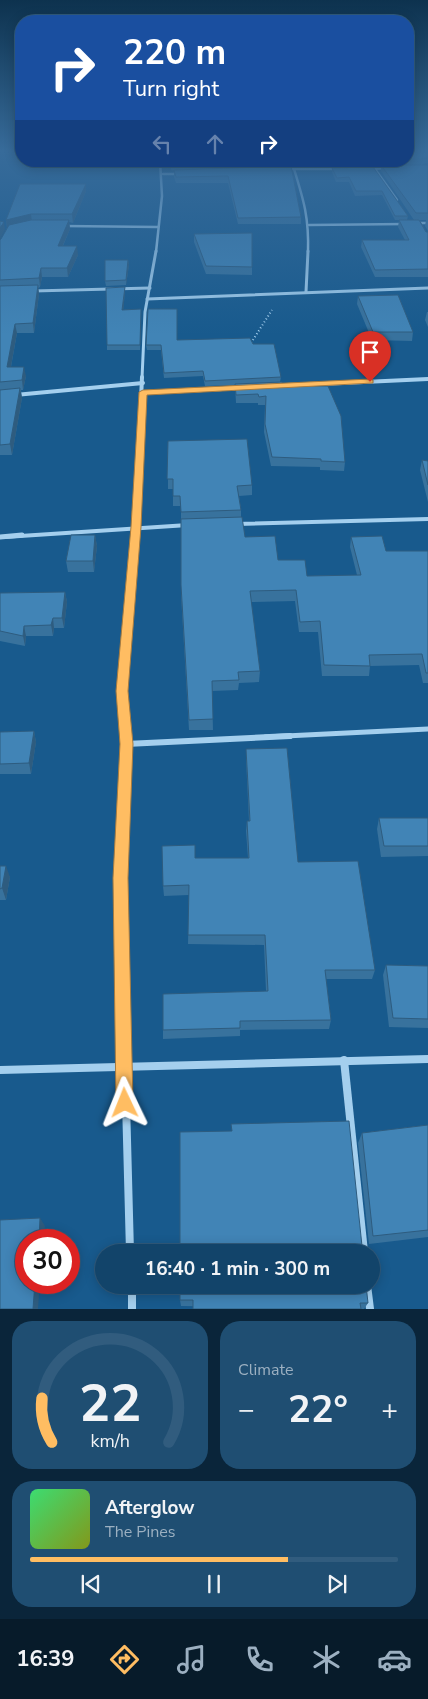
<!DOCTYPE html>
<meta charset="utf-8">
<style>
:root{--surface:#12446a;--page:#1f4e72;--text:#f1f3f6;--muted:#9cb0c1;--line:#315c7e;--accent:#ffbd62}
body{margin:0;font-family:"Nunito Sans",sans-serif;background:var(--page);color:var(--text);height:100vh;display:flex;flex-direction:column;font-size:19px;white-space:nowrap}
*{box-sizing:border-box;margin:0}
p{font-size:16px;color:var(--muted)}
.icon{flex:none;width:28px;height:28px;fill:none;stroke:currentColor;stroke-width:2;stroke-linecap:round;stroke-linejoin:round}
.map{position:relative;height:1309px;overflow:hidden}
.side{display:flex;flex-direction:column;gap:12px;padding:12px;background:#0a253a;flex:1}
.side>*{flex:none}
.banner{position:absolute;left:15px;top:15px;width:399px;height:152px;border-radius:20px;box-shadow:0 2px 12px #0003,0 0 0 1px var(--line);background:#1a4fa0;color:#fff;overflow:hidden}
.speed{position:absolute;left:15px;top:1229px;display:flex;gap:10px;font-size:25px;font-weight:700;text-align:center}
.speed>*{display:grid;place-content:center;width:65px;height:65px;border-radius:50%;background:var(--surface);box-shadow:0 2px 12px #0003,0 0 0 1px var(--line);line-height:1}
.speed .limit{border:8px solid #d22;background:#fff;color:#111}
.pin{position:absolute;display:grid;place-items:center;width:42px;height:42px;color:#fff;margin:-51px -21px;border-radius:50% 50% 50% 0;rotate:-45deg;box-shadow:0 0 5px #0007}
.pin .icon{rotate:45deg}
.me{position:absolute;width:55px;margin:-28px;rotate:358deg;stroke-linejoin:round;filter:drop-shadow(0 0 4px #0008)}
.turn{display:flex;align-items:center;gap:18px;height:105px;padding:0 25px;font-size:22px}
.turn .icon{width:65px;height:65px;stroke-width:2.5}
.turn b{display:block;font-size:35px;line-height:42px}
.lanes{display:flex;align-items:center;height:48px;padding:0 25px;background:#0003;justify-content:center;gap:25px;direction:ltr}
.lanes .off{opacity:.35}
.big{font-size:38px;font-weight:700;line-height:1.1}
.side .card{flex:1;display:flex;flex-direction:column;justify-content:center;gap:8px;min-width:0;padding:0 18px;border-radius:20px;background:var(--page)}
.side .dial{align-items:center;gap:0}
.dial svg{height:130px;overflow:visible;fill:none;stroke:var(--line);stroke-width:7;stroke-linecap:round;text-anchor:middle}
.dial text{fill:var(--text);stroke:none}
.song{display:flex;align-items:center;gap:15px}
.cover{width:60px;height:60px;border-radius:8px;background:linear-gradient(135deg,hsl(140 70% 55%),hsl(70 70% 35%))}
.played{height:5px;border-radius:2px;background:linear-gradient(90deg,var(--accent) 70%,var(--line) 70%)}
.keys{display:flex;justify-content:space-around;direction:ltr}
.heat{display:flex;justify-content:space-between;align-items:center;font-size:28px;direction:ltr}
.side .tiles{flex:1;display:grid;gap:12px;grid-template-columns:1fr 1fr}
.card:last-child{grid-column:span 2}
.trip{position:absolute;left:95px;top:1244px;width:285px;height:50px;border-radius:25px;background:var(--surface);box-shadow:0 2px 12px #0003,0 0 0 1px var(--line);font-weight:700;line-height:50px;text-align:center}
.tab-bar{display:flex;height:80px;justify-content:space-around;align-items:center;background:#071b2a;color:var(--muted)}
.tab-bar .icon{width:35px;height:35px}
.tab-bar .on{color:var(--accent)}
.tab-bar b{font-size:22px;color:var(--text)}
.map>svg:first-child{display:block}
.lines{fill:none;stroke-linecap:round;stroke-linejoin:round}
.path{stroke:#a4cfee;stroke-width:2;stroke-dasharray:1 2.5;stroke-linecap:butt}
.street-far5{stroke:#a4cfee;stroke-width:2.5}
.street-far4{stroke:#a4cfee;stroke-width:3}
.street-far3{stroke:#a4cfee;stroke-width:4}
.street-far2{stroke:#a4cfee;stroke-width:5}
.street-far1{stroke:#a4cfee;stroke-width:6}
.street{stroke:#a4cfee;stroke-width:8}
.wall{fill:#38729d}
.shaded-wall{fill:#2e5c7f}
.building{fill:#4184b6;stroke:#2e5c7f}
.route{fill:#ffbd62;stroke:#a67b40}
</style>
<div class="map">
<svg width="428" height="1309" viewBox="0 0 428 1309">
<rect width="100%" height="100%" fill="#185a8d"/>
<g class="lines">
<!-- path -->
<path class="path" d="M251,343L272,310"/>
<!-- street-far5 -->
<g class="street-far5">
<path d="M286,169H338"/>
<path d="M294,169C304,201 309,218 308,252"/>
<path d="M369,169L388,168"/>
<path d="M375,169L397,200"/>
<path d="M272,170L278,161"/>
<path d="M163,174H180"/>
<path d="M416,223H428"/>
<path d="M309,225L405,224"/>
<path d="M64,226L158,227"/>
<path d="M156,252L162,196L160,161"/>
</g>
<!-- street-far4 -->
<g class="street-far4">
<path d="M33,291L150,288"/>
<path d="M306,292L308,251"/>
<path d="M147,299L428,288"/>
<path d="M142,378L145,312L156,251"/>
</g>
<!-- street-far3 -->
<g class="street-far3">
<path d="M278,386L428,379"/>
<path d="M143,393L242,388"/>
<path d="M15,395L143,383"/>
<path d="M236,524L428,519"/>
<path d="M5,537L188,525"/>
<path d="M135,537L142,377"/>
</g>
<!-- street-far2 -->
<g class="street-far2">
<path d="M0,537L22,535"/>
<path d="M125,737L122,691L135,535"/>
<path d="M265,737L428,729"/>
</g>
<!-- street-far1 -->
<g class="street-far1">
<path d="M126,744L290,736"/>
<path d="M123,990L121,878L125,736"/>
</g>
<!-- street -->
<g class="street">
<path d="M123,989L130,1252"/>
<path d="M344,1060L364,1252"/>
<path d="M0,1070L428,1059"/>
<path d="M132,1285V1309"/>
<path d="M367,1285L370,1309"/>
</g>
</g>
<!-- wall -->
<g class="wall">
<path d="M408,152H428V163L423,164V165L329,166L327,161H408Z"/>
<path d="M168,161H275L270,167L278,166V161H290V166L301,217V224H238L228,183H176L174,177V170L172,171Z"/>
<path d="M381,165H428V231L425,226L426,220H420L426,232H428V277H375L361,247L362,240H405L398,227L399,220H395L382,195L355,196L349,182H336L332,172V168L373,167L408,216L407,220H414L381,171Z"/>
<path d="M86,191L73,223L69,222L70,229L63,246L78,255L68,277H42L40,287L38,288L39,294L34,333H17L11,367L26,376L23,390H21L22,398L12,455H0V240L1,239L7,228L6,220Z"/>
<path d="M194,234L252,267V275L206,274L194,242Z"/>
<path d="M128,260L129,265L126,285L106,286L105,281Z"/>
<path d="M125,287V292L123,310L141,309L140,350H107V345Z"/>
<path d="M358,296L413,332L412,341L372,340L357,304Z"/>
<path d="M427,312H428V327L425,320Z"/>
<path d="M177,340L253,344L281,377L280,382L283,386L345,462L344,471L320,470V467L271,466L264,432L265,405H258V403H236L235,385L205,386L203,376L164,378L161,350H147L146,345Z"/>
<path d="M168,441L252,485V495L239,496L241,510V517L245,537L278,560L307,576L357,575L350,547L351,537L386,551H428V683H423L419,665L370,666L369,676H322L318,632H299L295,601L251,602L260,671L259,682L239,683L238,690L212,691L213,730H189L181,595V506H173V489H168Z"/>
<path d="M422,460L428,461V502L420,470Z"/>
<path d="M95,535L97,546L94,572H68L66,561Z"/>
<path d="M65,592L67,602L64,628H54L53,636H26L25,646L0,641V593Z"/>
<path d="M34,731L36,742L31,774H0V732Z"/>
<path d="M246,749L298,862L375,970L372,979H326L331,1020L329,1029L240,1030V1036L163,1039V1030L266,991L264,945L188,944L189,895L164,896L163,886L195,858H248L246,831L247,821H249L246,759Z"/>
<path d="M379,818H428V856L381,857L377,829Z"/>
<path d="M0,866L10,877L6,900H0Z"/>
<path d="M386,965L428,966V1028L389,1027L383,975Z"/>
<path d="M428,1125V1237L369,1244L358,1143L362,1133Z"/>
<path d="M180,1285L368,1303L364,1309H361L181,1306L180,1300Z"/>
</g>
<!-- shaded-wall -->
<g class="shaded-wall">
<path d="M275,161L270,167L271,162Z"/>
<path d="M86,184V191L73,223L72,214Z"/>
<path d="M31,214L32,222L7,228L6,220Z"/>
<path d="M69,220L70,229L59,254L58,246Z"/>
<path d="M4,222L5,230L0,239V228Z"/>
<path d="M77,246L78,255L68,277L67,268Z"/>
<path d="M128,260L129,265L126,285V280Z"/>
<path d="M41,268L42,277L40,287L39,278Z"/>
<path d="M38,285L39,294L34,333L33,323Z"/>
<path d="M125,287V292L123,315L122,310Z"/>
<path d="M15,324L17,333L9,377L7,367Z"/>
<path d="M24,367L26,376L23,390L22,380Z"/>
<path d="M20,388L22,398L12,455L10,444Z"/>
<path d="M95,535L97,546L94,572L93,561Z"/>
<path d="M65,592L67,602L64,628L62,618Z"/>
<path d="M53,618L54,628L53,636L51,625Z"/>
<path d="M24,626L26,636L25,646L23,636Z"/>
<path d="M34,731L36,742L31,774L29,763Z"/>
<path d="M6,866L10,877L6,900L2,888Z"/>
<path d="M40,1218L45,1226L44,1240H39Z"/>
<path d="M35,1282H40L38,1309H33Z"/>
</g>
<!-- building -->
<g class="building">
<path d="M408,152H428V158H422L424,159H408Z"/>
<path d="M170,161H271L172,165Z"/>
<path d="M381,165H428V213H416Z"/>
<path d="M291,166L301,217L238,218L228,176L176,177L174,170Z"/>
<path d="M373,167L408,216H395L382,191H356L349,177L337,178L332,168Z"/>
<path d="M20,184H86L72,214H31L6,220Z"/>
<path d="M31,220H69L58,246H77L67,268H41L39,278L0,280V240L1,239L9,225Z"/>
<path d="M399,220H419L426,232H428V269L375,270L362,240H409Z"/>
<path d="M0,221L4,222L0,228Z"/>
<path d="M252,233V267L206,266L194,234Z"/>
<path d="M105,260H128L126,280L105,281Z"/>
<path d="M38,285L33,323L15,324L7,367H24L22,380L0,382V286Z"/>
<path d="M125,287L122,310L141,309L140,345H107L106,288Z"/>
<path d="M398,295L413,332H373L358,296Z"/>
<path d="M148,309H177V340L250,338L253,344H274L281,377L205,381L203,371L164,373L161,345H146Z"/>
<path d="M282,382L283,386H328L341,416L345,462L321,461V459L272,457L265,424L266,396L259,397L258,394L236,395L235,384Z"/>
<path d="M20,388L10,444L0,445V390Z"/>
<path d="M247,439L252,485L237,486L241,510L181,512L180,496H173V479H167L168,441Z"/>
<path d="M422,460L428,461V485Z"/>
<path d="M242,517L245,537L275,536L278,560H305L307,576L361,575L351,537L382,536L386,551H428V673H426L422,654L369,655L370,666L324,665L320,621L300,622L296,590L250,591L260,671L238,672L239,680L212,681L213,719L189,720L181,585V519Z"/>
<path d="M71,535H95L93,561H66Z"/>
<path d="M65,592L62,618H53L51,625L24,626L23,636L0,631V593Z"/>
<path d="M34,731L29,763L0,764V732Z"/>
<path d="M287,748L298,862L358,861L375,970H325L331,1020L240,1021V1028L163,1030V994L268,991L265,935H188L189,885L163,886L162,846L195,845V858H249L247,821H250L246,749Z"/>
<path d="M379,818H428V846H384Z"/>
<path d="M0,866H6L2,888L0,889Z"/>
<path d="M386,965L428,966V1019L393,1018Z"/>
<path d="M349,1121L362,1246L367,1251V1252H180V1132L232,1131L231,1124Z"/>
<path d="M428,1125V1230L373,1236L362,1133Z"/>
<path d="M40,1218L39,1240H26V1282H35L33,1309H0V1220Z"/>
<path d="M180,1285H366L368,1303H360L361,1309H193V1300H180Z"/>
</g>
<!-- sky -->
<linearGradient id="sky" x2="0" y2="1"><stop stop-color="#0d324e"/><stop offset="0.45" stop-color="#376b9a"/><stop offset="1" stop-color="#376b9a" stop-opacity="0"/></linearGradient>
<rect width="428" height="335" fill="url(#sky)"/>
<!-- route -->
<path class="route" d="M370,379L373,380V383L147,395L141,527L128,691L133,744L128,878L133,1103L131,1109L125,1111L119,1109L116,1103L113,878L120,744L116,691L131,527L139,392L143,390Z"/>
</svg>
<div class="speed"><div class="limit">30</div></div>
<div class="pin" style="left:370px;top:382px;background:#d93025"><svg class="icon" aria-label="arrive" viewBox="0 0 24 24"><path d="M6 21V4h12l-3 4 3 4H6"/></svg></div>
<svg class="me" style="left:125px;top:1103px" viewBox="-20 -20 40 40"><path d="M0-17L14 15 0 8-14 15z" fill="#ffbd62" stroke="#fff" stroke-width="4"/></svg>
<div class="trip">16:40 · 1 min · 300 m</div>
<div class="banner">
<div class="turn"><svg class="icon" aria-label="right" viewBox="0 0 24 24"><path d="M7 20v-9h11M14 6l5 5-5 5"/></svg><div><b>220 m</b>Turn right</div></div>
<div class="lanes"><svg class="icon off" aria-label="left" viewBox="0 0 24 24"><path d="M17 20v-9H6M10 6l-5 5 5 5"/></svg><svg class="icon off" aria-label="ahead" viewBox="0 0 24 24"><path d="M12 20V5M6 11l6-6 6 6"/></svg><svg class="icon" aria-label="right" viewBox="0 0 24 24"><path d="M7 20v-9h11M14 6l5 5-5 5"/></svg></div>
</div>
</div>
<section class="side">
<div class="tiles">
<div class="card dial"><svg viewBox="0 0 100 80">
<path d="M14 69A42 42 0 1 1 86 69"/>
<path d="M14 69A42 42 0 0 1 8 42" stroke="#ffbd62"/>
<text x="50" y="56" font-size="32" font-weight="700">22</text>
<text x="50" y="72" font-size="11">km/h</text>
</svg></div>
<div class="card"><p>Climate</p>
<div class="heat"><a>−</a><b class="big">22°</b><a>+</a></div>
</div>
<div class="card">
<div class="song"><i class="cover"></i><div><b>Afterglow</b><p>The Pines</p></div></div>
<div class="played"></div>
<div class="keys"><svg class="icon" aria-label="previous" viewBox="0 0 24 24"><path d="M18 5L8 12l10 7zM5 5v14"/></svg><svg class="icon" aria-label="pause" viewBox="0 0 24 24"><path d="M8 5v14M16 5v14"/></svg><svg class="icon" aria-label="next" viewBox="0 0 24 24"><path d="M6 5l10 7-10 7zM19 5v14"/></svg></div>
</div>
</div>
</section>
<nav class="tab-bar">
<b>16:39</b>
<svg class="icon on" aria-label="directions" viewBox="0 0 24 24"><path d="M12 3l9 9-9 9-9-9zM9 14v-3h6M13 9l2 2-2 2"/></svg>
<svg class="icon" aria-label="music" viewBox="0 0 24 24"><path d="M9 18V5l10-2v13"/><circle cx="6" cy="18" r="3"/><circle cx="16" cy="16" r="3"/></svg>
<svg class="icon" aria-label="phone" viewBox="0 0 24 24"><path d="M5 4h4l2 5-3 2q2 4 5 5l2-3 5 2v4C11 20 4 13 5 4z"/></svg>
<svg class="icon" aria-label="climate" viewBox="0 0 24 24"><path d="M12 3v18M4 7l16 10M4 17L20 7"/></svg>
<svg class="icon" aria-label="car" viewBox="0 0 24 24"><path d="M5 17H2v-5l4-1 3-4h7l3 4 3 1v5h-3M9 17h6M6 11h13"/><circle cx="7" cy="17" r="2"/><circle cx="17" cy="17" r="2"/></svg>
</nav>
